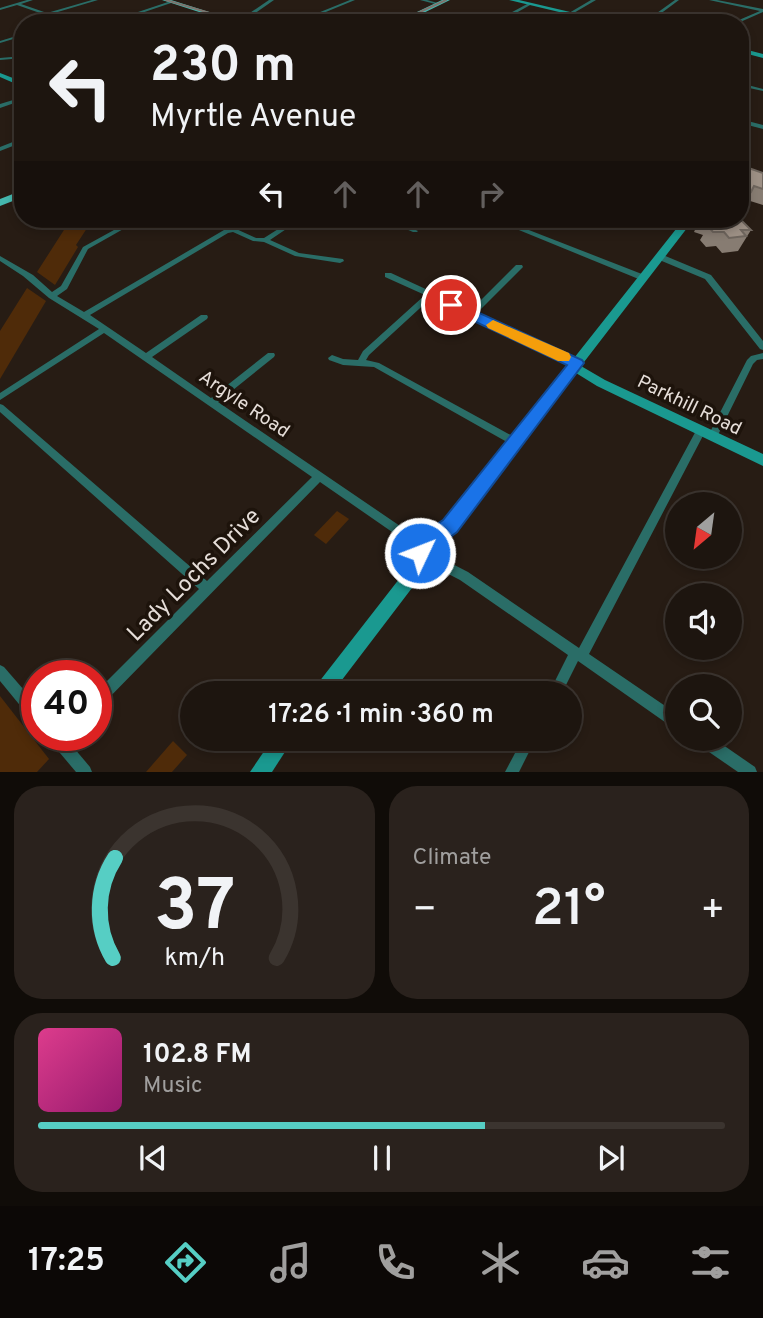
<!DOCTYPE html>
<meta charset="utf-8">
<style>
:root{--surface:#1d150f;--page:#2a221d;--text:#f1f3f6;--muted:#a09f9e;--line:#3b342f;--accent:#56cec4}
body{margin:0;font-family:Overpass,sans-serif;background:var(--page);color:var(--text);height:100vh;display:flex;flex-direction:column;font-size:26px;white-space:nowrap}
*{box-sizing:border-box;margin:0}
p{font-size:23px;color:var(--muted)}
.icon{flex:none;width:38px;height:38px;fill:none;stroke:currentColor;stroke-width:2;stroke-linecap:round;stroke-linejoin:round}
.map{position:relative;height:772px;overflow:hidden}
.panel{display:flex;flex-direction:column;gap:14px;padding:14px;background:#100c08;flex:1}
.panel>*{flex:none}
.top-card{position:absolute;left:14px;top:14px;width:735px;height:214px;border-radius:28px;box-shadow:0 4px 10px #0003,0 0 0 2px var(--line);background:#1d150f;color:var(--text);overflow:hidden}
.needle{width:46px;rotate:209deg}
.buttons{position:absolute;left:665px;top:492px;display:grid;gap:14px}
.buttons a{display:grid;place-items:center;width:77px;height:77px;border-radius:50%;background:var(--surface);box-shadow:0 4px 10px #0003,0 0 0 2px var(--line);font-size:35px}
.speed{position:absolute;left:21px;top:660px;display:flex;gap:14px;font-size:35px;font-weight:700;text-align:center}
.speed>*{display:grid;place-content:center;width:91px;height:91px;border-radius:50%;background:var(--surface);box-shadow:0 4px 10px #0003,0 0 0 2px var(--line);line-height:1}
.speed .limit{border:10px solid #d22;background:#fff;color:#111}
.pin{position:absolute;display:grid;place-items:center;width:60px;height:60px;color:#fff;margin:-30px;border:4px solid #fff;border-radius:50%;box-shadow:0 2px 7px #0007}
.me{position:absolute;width:77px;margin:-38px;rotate:47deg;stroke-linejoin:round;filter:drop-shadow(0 0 5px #0008)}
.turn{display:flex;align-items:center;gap:24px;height:147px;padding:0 21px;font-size:32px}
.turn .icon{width:91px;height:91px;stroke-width:2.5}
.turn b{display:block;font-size:49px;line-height:60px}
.lanes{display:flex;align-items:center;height:66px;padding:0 21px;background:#0003;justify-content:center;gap:35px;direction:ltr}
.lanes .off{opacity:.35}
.big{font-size:52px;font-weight:600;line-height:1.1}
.panel .tile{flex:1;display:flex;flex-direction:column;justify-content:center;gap:10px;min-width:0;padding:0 24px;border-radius:28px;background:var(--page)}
.panel .dial{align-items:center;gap:0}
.dial svg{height:182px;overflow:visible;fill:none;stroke:var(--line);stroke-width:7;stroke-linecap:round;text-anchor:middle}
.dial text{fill:var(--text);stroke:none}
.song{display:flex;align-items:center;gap:21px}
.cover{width:84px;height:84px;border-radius:10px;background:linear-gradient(135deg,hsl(330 70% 55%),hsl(320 70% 35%))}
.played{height:7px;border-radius:4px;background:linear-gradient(90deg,var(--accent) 65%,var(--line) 65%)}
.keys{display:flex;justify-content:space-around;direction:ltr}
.heat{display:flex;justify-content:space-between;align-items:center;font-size:38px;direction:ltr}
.panel .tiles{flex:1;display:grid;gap:14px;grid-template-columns:1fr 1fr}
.tile:last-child{grid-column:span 2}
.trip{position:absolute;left:180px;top:681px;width:402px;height:70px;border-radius:35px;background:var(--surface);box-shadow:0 4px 10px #0003,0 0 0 2px var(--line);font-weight:600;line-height:70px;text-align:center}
.menu{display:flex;height:112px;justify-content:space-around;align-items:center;background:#0c0806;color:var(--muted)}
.menu .icon{width:49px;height:49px}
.menu .active{color:var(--accent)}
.menu b{font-size:32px;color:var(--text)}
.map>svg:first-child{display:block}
.green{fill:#4f2b09}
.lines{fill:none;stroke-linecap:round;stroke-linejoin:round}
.street{fill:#2a6d67;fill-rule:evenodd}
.secondary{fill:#1a9990;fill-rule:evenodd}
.primary{fill:#45b7ae;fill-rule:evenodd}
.tram{stroke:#7d736d;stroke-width:2}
.wall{fill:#877c72}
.building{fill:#9d9085;stroke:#6e655d;stroke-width:2}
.route{fill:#1a73e8;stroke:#114b97;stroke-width:2}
.slow{fill:#f59e0b}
.labels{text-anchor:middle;stroke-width:7;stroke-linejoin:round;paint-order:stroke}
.street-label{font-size:19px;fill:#e6ded9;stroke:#1d130b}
.near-street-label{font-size:23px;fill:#e6ded9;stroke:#1d130b}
</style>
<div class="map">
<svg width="763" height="772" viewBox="0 0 763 772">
<rect width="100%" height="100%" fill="#271c14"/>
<!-- green -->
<g class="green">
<path d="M71,219H93L76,245L78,247L55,285L37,272Z"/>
<path d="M27,288L46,301L0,379V331Z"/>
<path d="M337,511L349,519L326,544L314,535Z"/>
<path d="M0,696L49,759L37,772H0Z"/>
<path d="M173,741L187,755L172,772H146Z"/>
</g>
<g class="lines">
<!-- street -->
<g class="street">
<path d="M27,0H33L21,4L47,13L92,0H98L51,14L86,23H76L60,20L17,5L0,10V8Z"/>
<path d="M269,0H274L241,23H238V21Z"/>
<path d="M350,0H355L299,23H293Z"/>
<path d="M420,0H427L441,4L439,5Z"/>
<path d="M591,0H596L572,14L569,13Z"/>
<path d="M675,0H679L648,23H643Z"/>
<path d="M709,0H717L763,9V12L738,23H732L760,11Z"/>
<path d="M171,1L174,2L112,23H105Z"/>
<path d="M529,3L532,4L498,23H492Z"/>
<path d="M209,13L212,14L189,23H182Z"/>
<path d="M594,17L597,18L592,23H587Z"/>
<path d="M23,34V36L0,43V41Z"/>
<path d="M23,56V58L0,60V58Z"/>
<path d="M740,83L763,89V91L740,86Z"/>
<path d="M23,97V100L0,108V104Z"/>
<path d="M740,119L763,125V129L740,123Z"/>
<path d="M23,138V142L0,151V147Z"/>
<path d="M134,219H141L88,249L67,289L57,296L84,312L224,230L234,228L256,238H264L294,219H301L270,240L299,253L343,259L344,261L340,263L295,256L264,242L253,241L233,232L228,233L90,315L146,353L201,315H207L208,317L207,319L152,357L211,398L268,353H274L275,355L274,357L218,402L403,528L424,548L425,552L424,556L420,557L416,556L395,534L320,482L101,706L96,707V692L199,589L0,412V404L3,405L207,581L312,477L104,333L0,400V393L99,329L49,298L23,276L0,261V256L33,275L52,292L61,286L83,247Z"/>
<path d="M384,219H392L418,231L417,232H413L385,220Z"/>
<path d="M516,225L647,276L648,278L644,280H641L514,228V226Z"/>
<path d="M657,255H663L711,275L763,341V350L760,349L705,279L657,259Z"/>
<path d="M516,265H522L523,267L477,313L580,361L581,363L580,365H574L472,317H468L467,315L431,298L369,355L366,360L379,363L518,439L520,442L518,445L515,446L512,445L374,367L343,365L329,360L328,358L332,355L343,359L358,360L363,351L425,295L385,277V273H391L471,310Z"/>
<path d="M763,353V359L757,360L753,364L716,439L713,440L710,439L708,436L747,360L751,356Z"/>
<path d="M701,426L704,427L706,430L589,654L677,714V728L672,727L578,661L562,693H549L568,655L460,580L429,564L427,560L429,556L433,555L437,556L468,572L579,648L698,427Z"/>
<path d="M0,665L4,667L37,705V721L32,720L0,681Z"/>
<path d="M47,735H63L90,767L92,772H76L49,740Z"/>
<path d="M523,738H536L519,772H505Z"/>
<path d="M695,738H713L755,767L757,772H738L696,743Z"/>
</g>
<!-- secondary -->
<g class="secondary">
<path d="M509,0H519L617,23H605Z"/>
<path d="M740,48L763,54V58L740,52Z"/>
<path d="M0,73L23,82V87L0,77Z"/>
<path d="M684,219H694L581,366L605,380L763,454V466L597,386L576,373L455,531L441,542L445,552L441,563L431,568L423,566L415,584L332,693H312L315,687L403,574L413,555L417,542L445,521Z"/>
<path d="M273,738H294L272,772H250Z"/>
</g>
<!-- primary -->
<g class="primary">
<path d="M162,0H171L244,23H233Z"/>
<path d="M442,0H450L403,23H394Z"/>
<path d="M23,190V197L0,206V199Z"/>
</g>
<!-- tram -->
<g class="tram">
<path d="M166,0L243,23"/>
<path d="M396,23L446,0"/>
</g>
</g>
<!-- wall -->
<g class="wall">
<path d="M740,165L763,173V205L747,200L743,206L740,205Z"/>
<path d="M700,219H732L731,220L751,230L738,251L722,253L716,246L706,247L700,240L703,235L694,232Z"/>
</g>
<!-- building -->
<g class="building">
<path d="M740,165L763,173V189L754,186L751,192L740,189Z"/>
<path d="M704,219H731L730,220L740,219L751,230H741L746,236L729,238L724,232H713L707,225L720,224Z"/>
</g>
<!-- route -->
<path class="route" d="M451,300L582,360L584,363L457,532L431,552L427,560L420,563L413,560L410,553L417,538L443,520L567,365L446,308L444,305Z"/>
<!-- slow -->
<path class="slow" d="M493,320L569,353L571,357L569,361H558L488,328L486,325Z"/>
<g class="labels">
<!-- street labels -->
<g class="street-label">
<text transform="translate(245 403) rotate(34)" y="7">Argyle Road</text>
<text transform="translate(690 404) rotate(26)" y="7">Parkhill Road</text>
</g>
<!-- near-street labels -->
<g class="near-street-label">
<text transform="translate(193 574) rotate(-45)" y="8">Lady Lochs Drive</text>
</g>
</g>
</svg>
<div class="buttons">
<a><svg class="needle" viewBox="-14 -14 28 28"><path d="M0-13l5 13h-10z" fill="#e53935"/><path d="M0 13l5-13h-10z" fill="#a09f9e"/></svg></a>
<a><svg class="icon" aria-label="sound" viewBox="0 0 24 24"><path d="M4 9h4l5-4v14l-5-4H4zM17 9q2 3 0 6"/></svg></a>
<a><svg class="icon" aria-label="search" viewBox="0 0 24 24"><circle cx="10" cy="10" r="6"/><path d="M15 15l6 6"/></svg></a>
</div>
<div class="speed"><div class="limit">40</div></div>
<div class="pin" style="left:451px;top:305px;background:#d93025"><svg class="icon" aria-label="arrive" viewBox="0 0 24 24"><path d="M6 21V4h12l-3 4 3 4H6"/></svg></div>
<svg class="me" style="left:420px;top:553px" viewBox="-20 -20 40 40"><circle r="17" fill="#1a73e8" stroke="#fff" stroke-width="3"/><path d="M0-11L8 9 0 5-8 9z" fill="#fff"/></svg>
<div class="trip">17:26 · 1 min · 360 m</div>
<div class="top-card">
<div class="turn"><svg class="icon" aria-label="left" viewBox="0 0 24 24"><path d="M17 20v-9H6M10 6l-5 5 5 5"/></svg><div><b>230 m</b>Myrtle Avenue</div></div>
<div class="lanes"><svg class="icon" aria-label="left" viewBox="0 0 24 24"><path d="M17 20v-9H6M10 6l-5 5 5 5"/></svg><svg class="icon off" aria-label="ahead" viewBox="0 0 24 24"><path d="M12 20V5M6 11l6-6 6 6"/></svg><svg class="icon off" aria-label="ahead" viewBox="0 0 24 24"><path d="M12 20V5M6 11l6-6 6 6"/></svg><svg class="icon off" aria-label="right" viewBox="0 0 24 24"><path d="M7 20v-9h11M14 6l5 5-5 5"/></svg></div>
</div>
</div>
<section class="panel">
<div class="tiles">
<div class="tile dial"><svg viewBox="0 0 100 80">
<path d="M14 69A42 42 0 1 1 86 69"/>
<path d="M14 69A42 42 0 0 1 15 25" stroke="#56cec4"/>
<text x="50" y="56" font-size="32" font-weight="700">37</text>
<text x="50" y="72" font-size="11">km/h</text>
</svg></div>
<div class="tile"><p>Climate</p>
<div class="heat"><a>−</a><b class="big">21°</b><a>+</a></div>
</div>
<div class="tile">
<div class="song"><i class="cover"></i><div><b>102.8 FM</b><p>Music</p></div></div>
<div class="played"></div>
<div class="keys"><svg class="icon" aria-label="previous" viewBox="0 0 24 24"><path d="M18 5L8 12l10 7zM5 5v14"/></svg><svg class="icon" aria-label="pause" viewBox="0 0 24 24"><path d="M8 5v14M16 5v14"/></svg><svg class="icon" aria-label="next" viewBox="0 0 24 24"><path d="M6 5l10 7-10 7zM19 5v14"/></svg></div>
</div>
</div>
</section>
<nav class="menu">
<b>17:25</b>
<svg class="icon active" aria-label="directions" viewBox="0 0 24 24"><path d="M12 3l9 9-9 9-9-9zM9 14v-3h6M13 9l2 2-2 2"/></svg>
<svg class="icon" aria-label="music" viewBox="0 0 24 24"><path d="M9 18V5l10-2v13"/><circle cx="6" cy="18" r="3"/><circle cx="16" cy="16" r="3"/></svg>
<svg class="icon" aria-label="phone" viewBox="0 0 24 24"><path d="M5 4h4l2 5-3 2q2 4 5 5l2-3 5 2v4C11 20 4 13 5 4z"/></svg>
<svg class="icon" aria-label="climate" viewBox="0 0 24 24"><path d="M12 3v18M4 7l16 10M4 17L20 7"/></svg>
<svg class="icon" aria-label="car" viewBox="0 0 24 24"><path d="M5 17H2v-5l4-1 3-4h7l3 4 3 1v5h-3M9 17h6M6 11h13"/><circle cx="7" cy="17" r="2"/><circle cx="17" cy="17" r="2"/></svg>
<svg class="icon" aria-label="filters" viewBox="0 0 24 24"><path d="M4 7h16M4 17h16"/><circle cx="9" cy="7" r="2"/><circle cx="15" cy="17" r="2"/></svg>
</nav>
